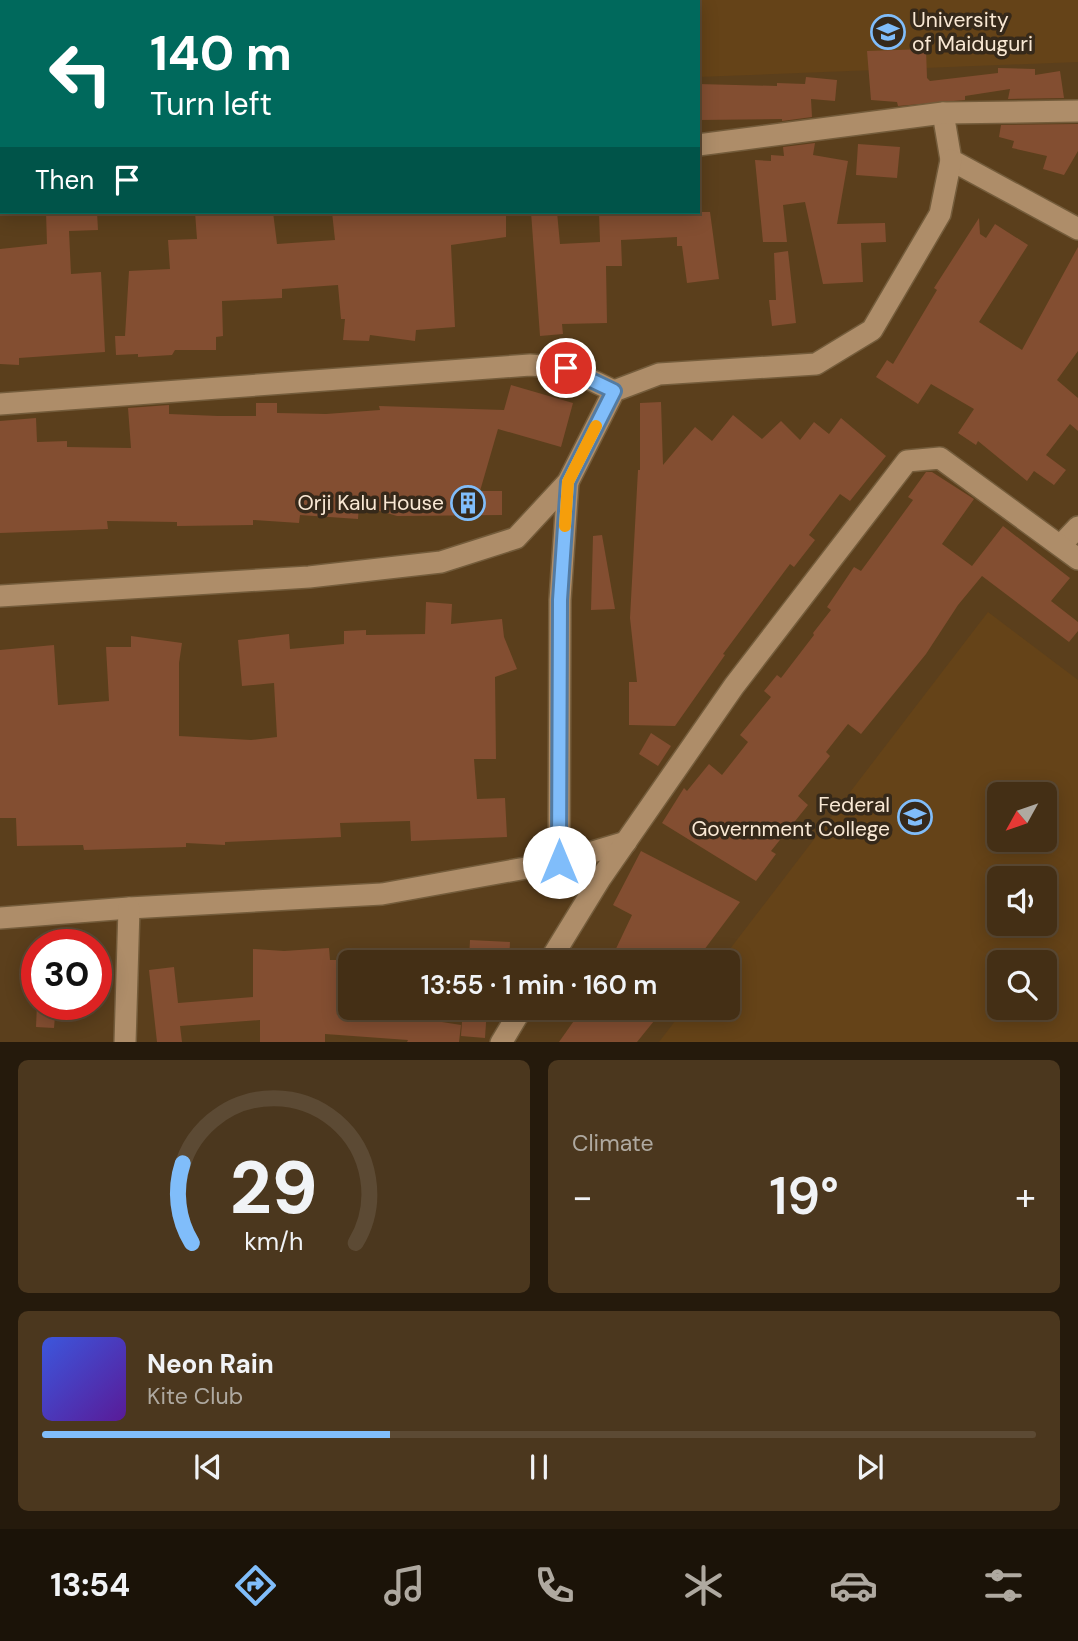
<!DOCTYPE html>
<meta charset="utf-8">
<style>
:root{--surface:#442f15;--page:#4b371e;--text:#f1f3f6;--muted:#afa9a0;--line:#5c4a34;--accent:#80bdfa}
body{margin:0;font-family:"DM Sans",sans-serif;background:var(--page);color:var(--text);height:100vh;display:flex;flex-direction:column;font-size:26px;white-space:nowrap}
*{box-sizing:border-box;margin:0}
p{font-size:23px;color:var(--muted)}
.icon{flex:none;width:38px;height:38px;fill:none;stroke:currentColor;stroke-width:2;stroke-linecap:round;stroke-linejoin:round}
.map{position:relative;height:1042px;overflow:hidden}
.sheet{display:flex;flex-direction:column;gap:18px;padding:18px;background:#251a0c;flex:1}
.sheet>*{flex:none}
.top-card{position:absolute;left:0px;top:0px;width:700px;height:214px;box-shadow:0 4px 18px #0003,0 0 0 2px var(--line);background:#00695c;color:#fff;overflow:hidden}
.needle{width:46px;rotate:230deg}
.fabs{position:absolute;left:987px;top:782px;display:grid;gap:14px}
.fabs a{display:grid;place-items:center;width:70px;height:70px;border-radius:10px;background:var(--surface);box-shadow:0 4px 18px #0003,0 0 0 2px var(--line);font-size:35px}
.speed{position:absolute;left:21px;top:929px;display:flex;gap:14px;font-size:35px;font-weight:700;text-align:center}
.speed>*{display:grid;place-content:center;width:91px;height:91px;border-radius:50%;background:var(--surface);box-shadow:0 4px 18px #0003,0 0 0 2px var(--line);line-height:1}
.speed .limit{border:10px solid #d22;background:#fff;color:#111}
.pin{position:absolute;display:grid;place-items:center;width:60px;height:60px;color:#fff;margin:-30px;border:4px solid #fff;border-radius:50%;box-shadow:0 2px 7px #0007}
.me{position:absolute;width:77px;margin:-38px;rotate:0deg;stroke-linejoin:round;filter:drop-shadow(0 0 5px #0008)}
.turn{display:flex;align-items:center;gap:24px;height:147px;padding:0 35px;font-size:32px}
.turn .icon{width:91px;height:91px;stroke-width:2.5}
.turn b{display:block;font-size:49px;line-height:60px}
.then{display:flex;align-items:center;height:66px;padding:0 35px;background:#0003;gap:14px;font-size:26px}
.big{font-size:52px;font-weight:600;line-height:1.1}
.sheet .widget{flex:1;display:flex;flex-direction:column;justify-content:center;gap:10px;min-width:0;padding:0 24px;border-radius:10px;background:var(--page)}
.sheet .dial{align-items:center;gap:0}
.dial svg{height:182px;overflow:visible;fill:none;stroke:var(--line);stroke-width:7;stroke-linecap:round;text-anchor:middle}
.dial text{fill:var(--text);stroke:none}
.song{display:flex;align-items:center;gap:21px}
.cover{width:84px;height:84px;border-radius:10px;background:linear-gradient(135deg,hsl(230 70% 55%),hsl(270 70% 35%))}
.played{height:7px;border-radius:4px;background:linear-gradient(90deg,var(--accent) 35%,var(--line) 35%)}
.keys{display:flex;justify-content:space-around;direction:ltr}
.heat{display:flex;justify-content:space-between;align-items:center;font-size:38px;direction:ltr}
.sheet .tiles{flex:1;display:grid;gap:18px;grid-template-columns:1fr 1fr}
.widget:last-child{grid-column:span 2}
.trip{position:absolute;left:338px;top:950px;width:402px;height:70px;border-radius:10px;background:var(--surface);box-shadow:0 4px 18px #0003,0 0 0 2px var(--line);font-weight:600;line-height:70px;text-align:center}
.tabs{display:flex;height:112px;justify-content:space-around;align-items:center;background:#1b1308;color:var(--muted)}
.tabs .icon{width:49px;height:49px}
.tabs .selected{color:var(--accent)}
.tabs b{font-size:32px;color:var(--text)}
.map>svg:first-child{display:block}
.built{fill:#654318;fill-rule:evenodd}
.building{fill:#834e31}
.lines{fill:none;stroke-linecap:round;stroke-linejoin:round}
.street-casing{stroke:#745c3b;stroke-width:24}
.street{stroke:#ae8d69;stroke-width:21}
.route-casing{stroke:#537ba2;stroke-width:18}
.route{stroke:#80bdfa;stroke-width:12}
.slow{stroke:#f59e0b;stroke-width:12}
.labels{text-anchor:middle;stroke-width:7;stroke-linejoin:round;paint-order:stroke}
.poi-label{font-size:21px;fill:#f9e8d4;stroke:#36291a;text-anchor:end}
</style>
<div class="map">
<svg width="1078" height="1043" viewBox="0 0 1078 1043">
<rect width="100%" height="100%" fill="#5b3f1c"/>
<!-- built -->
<g class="built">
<path d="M0,0H1078V62L698,77V2H2L0,105Z"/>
<path d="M988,612L1078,680V1042H659L685,1008H728V962H720ZM999,794H1045V840H999ZM999,878H1045V924H999ZM999,962H1045V1008H999Z"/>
</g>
<!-- building -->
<g class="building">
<path d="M926,49L927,78L930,81L998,73V68L1035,69V75L1060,71L1064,98L1008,99L1010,89L965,96V100L898,106L897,102L871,100L867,51Z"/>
<path d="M806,77L837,80L835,101L811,99L812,117L782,121V119L698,120V84L777,86V83L805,84Z"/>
<path d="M1078,124V151L1064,175L1043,169L1047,156L1012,148L1014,141L999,137L1001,125Z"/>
<path d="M815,143L813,155L848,161L837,224L885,223L886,242L861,243L863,282L823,284L805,202L783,205L787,242H763L755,160L771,161V155L784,156L783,147Z"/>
<path d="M858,144L900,147L897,178L856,175Z"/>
<path d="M46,212H97L98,230L69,231L71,274L101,272L105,352L19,358V365L0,364V249L47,244Z"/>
<path d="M195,212H273L277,244L335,240L332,212H506V237L451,245L455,327L416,330L415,341L370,335L369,341L343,340L345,319H341L338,285L282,289V298L222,301L223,336L216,337V350H175L172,355L138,357V354L116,355L115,336H125L129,271L170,269L168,240L197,239Z"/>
<path d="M531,212H557L560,244L600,242L599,212H710L719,279L687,283L682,246H677V237L621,240L622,266H606L607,323L562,324L563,334L540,336Z"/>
<path d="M979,218L980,234L986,238L995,224L1028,245L979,322L1022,350L1078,247V351L1057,380L1078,398V431L1070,424L1046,455L1066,470L1054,485L1034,471L1027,481L978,441L976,445L958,433L974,409L931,384L918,404L876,377L887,360L893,364L937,290L934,288Z"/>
<path d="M788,251L796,323L772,326L769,300H776L774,253Z"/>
<path d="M511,385L573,403L561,447L498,429L480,491H502V515L397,516L359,505L358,519L300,515L299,523L253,520V525L177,526V522L107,521L108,529L0,533V421L36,418L37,442L67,441V447L131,448L128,408L169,405V414L218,416H256V403H277V413L326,414L380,410L379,406L504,410Z"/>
<path d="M661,402L663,465L695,427L712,441L733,415L762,439L781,421L800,440L814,422L829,434L841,418L886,456L850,501L840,494L809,535L815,540L794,567L790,564L723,654L725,655L675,726L629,725V682H637L630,618L638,470H640V403Z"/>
<path d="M926,472H932L974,499L942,544L972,566L1003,526L1070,578L1051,601L1078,622V631L1069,642L982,576L958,605L926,654L861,734L848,724L826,752L830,756L798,796L808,805L771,851L776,854L756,881L662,823L684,788L687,791L709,764L722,775L748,742L740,735L771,697L764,691L777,675L781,678L814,635L813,633L831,610L827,607L854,567L861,571L913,500L908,497Z"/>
<path d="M602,535L615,609L591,610L593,536Z"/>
<path d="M426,602L452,604L451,624L502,619L504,637L517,669L495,677L496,759H474L477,799L505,798L507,837L411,841L410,821L340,823L341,837L225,842V845L186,843V847L84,850L83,845L17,846L16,818H0V650L54,645L58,705L109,701L106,647H131V636L182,643L179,663V736L251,740L277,737L274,683L242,686L238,640L289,634L290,649L344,644V631L366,630V635L425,634Z"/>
<path d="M651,733L671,746L658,766L639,754Z"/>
<path d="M641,851L740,902L695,962H628L613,955L632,915L613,905Z"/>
<path d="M470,940L510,942L509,962L469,960Z"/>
<path d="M329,948L330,960H340L343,1008H405L404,1016L461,1025L459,1042H407L408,1040L325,1034V1042H260V1020L180,1026L182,1042H157L149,970L174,967L178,1003L253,997V949L284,951Z"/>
<path d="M37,1004H56L54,1028L36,1027Z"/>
<path d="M463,1008H487L485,1038L461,1036Z"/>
<path d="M583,1008H648L658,1016L637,1042H559Z"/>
</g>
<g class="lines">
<!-- street casing -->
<g class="street-casing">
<g id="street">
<path d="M943,113L951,160L1078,229"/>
<path d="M698,145L943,113L1078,111"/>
<path d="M0,184H2"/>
<path d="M0,404L530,365L566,368L614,391"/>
<path d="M1061,545L1078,527"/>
<path d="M0,596L309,577L441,562L516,538L568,482L614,391L659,374L816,364L872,330L940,214L951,160"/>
<path d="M559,862L560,600L568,482"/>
<path d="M0,918L129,908L382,894L559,862L626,842"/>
<path d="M549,962L600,879L734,686L907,461L940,458L1078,559"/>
<path d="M125,1043L129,908"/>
<path d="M501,1043L522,1008"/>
</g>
</g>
<!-- street -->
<use href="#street" class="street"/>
</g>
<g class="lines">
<!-- route casing -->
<g class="route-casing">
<path id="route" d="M559,862L560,600L568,482L614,391L566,368"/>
</g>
<!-- route -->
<use href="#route" class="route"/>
<!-- slow -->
<path class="slow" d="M565,526L568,482L596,426"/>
</g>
<!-- icons -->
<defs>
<g id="university-ring" transform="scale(1.75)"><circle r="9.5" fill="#36291a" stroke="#80bdfa" stroke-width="1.5"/><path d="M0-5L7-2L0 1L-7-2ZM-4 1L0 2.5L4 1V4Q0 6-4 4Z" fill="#80bdfa"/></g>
<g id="building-ring" transform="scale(1.75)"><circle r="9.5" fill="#36291a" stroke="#80bdfa" stroke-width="1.5"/><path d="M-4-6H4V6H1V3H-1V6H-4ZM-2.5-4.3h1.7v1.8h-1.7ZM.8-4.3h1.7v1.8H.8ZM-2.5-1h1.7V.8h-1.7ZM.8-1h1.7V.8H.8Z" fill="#80bdfa"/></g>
<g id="school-ring" transform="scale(1.75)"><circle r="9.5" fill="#36291a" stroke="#80bdfa" stroke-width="1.5"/><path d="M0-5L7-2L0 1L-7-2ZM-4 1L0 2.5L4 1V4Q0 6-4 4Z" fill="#80bdfa"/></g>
</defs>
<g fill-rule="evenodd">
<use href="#university-ring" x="888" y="32"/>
<use href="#building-ring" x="468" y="503"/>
<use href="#school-ring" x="915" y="817"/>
</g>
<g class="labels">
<!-- poi labels -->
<g class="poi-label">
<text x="912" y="27" text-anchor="start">University<tspan x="912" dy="24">of Maiduguri</tspan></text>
<text x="444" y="510">Orji Kalu House</text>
<text x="890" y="812">Federal<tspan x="890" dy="24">Government College</tspan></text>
</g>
</g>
</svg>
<div class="fabs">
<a><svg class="needle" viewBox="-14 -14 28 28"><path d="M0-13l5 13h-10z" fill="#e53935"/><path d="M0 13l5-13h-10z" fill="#afa9a0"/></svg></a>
<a><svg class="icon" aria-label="sound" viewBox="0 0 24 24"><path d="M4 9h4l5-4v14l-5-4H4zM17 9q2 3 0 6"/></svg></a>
<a><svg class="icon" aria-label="search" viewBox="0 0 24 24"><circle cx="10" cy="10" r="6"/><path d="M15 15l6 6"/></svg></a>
</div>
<div class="speed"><div class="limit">30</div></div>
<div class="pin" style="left:566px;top:368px;background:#d93025"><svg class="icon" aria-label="arrive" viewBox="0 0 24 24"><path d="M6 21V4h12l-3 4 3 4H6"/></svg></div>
<svg class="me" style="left:559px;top:862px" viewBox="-20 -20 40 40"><circle r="19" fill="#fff"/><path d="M0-13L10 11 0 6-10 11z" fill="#80bdfa"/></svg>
<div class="trip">13:55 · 1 min · 160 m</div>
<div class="top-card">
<div class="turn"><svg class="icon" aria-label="left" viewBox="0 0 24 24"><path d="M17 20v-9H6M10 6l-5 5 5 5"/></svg><div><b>140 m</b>Turn left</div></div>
<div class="then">Then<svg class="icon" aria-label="arrive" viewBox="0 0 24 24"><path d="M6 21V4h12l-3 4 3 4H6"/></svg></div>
</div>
</div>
<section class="sheet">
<div class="tiles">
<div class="widget dial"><svg viewBox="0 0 100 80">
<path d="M14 69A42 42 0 1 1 86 69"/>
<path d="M14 69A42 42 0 0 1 10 34" stroke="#80bdfa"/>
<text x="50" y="56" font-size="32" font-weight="700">29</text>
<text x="50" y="72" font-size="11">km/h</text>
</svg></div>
<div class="widget"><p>Climate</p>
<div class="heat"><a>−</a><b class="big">19°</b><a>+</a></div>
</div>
<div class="widget">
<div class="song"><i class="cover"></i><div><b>Neon Rain</b><p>Kite Club</p></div></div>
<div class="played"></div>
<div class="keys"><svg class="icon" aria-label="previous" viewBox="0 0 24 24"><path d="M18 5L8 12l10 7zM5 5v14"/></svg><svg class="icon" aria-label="pause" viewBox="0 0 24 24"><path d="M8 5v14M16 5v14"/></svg><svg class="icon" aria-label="next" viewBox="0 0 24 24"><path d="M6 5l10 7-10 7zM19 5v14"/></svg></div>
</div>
</div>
</section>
<nav class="tabs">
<b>13:54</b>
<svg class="icon selected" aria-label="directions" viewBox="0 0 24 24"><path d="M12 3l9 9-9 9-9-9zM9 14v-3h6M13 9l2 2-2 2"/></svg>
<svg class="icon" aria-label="music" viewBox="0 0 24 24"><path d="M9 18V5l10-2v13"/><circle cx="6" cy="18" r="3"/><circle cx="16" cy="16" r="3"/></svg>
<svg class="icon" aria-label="phone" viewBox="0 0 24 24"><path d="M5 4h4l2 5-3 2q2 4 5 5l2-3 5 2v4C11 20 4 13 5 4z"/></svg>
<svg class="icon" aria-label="climate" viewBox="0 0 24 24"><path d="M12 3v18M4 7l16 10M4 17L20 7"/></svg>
<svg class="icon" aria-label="car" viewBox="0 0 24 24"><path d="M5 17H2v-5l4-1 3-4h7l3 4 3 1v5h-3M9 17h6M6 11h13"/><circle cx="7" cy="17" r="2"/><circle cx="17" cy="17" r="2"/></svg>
<svg class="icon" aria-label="filters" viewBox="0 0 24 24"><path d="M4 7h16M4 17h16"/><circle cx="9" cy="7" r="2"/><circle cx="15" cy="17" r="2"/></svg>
</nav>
